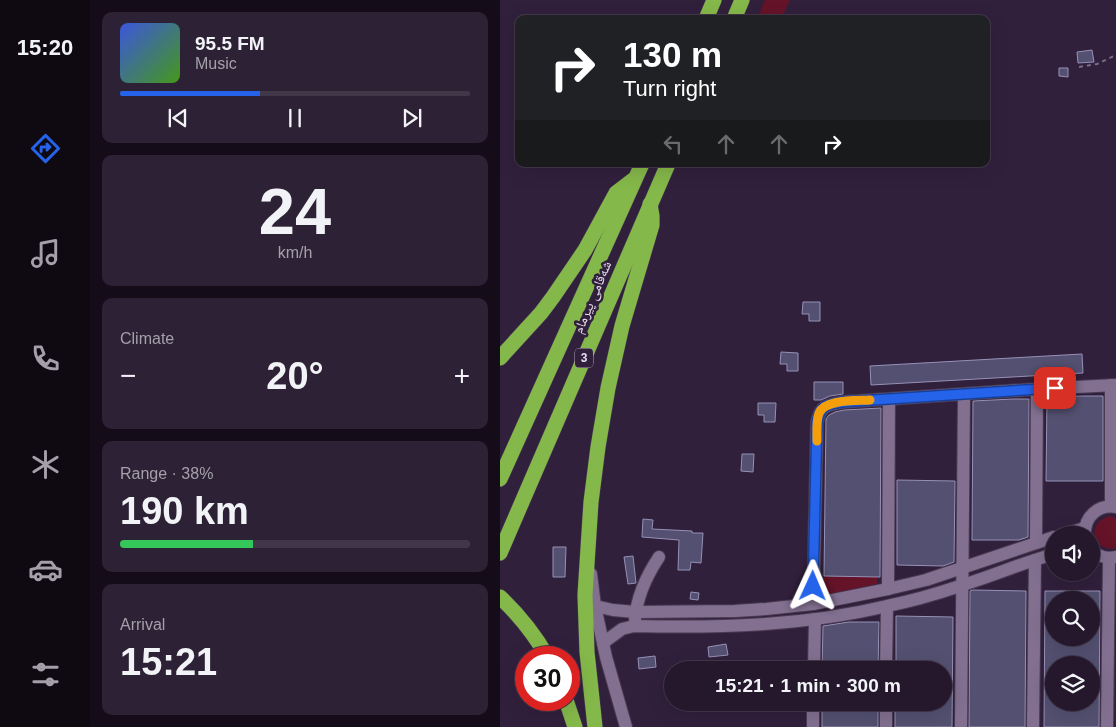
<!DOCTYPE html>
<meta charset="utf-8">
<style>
:root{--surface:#25182d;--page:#2d2135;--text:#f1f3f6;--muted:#a3a0aa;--line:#423749;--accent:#2563eb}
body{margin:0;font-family:Helvetica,"Noto Naskh Arabic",sans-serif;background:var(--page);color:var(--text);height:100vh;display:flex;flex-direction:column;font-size:19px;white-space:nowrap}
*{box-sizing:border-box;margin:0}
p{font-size:16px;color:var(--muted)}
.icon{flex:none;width:28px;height:28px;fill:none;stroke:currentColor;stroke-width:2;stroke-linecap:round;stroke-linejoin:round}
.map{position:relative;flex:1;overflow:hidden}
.drawer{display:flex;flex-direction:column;gap:12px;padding:12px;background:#140d19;width:410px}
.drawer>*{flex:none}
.top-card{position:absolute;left:15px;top:15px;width:475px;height:152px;border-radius:10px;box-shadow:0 5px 20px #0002,0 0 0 1px var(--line);background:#202124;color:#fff;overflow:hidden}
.tools{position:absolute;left:545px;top:526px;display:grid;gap:10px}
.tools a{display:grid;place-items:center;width:55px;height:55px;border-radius:50%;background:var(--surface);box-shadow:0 5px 20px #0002,0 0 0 1px var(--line);font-size:25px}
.speed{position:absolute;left:15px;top:646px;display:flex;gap:10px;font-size:25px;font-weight:700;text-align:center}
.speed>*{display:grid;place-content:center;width:65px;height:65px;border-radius:50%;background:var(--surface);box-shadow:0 5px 20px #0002,0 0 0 1px var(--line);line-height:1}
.speed .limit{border:8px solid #d22;background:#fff;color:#111}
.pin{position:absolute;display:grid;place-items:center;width:42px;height:42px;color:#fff;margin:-21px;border-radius:10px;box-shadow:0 2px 8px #0006}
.me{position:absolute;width:55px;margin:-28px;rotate:1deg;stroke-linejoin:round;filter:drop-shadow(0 0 4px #0008)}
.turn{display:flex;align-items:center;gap:18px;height:105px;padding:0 25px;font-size:22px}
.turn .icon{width:65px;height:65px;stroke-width:2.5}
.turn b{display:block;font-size:35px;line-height:42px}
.lanes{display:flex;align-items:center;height:48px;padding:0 25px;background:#0003;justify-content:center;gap:25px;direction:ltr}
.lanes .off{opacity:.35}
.big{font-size:38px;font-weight:700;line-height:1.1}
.drawer .widget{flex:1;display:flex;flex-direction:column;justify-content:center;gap:8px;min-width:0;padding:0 18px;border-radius:10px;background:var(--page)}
.drawer .dial{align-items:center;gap:0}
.dial b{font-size:65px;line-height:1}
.song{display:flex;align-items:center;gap:15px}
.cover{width:60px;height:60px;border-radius:8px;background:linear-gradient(135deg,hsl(230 70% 55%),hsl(100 70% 35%))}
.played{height:5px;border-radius:2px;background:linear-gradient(90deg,var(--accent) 40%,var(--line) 40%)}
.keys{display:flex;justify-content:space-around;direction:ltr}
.heat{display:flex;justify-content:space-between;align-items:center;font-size:28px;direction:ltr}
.charge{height:8px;border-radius:4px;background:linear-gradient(90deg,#34c759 38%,var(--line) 0)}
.trip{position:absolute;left:164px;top:661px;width:288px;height:50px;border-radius:25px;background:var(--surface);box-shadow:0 5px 20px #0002,0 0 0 1px var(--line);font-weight:700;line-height:50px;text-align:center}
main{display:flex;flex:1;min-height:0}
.tabs{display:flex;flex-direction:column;width:90px;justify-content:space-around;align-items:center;background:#0f0a12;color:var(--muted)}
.tabs .icon{width:35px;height:35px}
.tabs .on{color:var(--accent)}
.tabs b{font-size:22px;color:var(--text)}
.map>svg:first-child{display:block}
.green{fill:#651329}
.building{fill:#545071;stroke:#9691b6;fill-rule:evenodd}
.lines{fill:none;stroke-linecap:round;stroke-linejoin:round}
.minor-casing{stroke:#4a3b53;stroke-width:14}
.highway-casing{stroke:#4a3b53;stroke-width:16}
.path{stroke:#7b6d85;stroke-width:2;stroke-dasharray:4 4;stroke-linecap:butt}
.minor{stroke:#837091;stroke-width:12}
.highway{stroke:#85b84a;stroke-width:15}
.route-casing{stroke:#184099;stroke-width:12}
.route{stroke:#2563eb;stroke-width:9}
.slow{stroke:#f59e0b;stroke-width:9}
.labels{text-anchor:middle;stroke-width:5;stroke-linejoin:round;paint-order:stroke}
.shield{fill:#31203c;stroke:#b1a4ba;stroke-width:1}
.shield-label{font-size:12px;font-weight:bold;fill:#e8ddf0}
.street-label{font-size:14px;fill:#e8ddf0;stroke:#31203c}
</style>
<main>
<nav class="tabs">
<b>15:20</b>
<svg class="icon on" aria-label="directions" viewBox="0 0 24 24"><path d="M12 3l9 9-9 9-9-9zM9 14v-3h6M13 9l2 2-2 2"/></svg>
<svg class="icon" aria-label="music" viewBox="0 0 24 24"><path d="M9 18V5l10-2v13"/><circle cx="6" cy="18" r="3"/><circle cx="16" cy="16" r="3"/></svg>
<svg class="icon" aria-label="phone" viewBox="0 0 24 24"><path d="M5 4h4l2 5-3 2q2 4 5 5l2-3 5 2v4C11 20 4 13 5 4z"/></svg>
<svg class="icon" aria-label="climate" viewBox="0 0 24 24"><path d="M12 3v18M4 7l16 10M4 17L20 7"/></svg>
<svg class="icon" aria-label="car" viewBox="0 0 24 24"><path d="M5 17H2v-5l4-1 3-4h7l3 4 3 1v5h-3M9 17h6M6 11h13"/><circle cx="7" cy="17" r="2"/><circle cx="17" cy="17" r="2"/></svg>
<svg class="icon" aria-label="filters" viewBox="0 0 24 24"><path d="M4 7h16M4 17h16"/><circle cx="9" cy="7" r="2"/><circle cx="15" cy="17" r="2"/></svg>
</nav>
<section class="drawer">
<div class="widget">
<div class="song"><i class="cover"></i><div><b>95.5 FM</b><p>Music</p></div></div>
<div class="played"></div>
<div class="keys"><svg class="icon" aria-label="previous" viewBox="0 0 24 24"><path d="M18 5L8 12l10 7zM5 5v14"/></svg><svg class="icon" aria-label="pause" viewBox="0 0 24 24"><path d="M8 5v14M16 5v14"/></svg><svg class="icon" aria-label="next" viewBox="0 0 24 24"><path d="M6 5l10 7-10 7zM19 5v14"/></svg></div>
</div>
<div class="widget dial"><b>24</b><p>km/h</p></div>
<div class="widget"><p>Climate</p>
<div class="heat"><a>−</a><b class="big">20°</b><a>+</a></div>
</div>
<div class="widget"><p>Range · 38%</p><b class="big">190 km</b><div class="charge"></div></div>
<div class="widget"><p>Arrival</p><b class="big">15:21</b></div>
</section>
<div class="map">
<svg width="616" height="727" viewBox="0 0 616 727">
<rect width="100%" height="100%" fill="#31203c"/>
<!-- green -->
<g class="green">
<path d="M265,0H290L281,19H257Z"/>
<path d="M610,516L616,518V548C592,553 585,522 610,516Z"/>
<path d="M324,576H377V584L324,595Z"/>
</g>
<!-- building -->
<g class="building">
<path d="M592,50L594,62L578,63L577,52Z"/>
<path d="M559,68H568V77L559,76Z"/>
<path d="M303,302H320V321H309V314H302Z"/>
<path d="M281,352L298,353V371H287V364H280Z"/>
<path d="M582,354L583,373L371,385L370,366Z"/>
<path d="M314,382H343V394L330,396L321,400H314Z"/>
<path d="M583,396H603V481H546L547,397Z"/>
<path d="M513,399H529L528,537L519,540H472L473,401Z"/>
<path d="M258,403H276L275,422H264V415H258Z"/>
<path d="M381,408L380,577L324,576L326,419L329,415L335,412L344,410Z"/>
<path d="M242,454H254L253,472L241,471Z"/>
<path d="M397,480L455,481L454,562L443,566L397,565Z"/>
<path d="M143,519L153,520L152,529L192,531V533H203L201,563L191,562L190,570H178L179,540L142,537Z"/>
<path d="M53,547H66L65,577H53Z"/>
<path d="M133,556L136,583L128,584L124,557Z"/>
<path d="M473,590L526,591L525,727H469L470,591Z"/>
<path d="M545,591H600L599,727H544ZM554,600H591V638H554ZM554,665H591V702H554Z"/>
<path d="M191,592L199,593L198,600L190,599Z"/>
<path d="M396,616L453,617L452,727H395V702H442V670H396Z"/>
<path d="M349,622H379L378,670H322L323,626Z"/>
<path d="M226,644L228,655L209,657L208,647Z"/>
<path d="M155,656L156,667L139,669L138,658Z"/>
<rect x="322" y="702" width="56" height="25"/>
</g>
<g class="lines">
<!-- minor casing -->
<g class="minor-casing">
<g id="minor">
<path d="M611,506V385"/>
<path d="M561,535L585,528"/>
<path d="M585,535C584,517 598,504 616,507"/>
<path d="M536,543L537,389"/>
<path d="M591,550C599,557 606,559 616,557"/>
<path d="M91,574L95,606L106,657L126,727"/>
<path d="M388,589L389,399"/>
<path d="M313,604L317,422C321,405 327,405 343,402L537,389L616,385"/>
<path d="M95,606L113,610L135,612L235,611L266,609L313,604L388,589L426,580L554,537"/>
<path d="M135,619C137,597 147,575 159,557"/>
<path d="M103,643L122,629L134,626C219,628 304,626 387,606C412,601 436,594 460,586C492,576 522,563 554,554"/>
<path d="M314,670L315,619"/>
<path d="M386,670L387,607"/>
<path d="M313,727V702"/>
<path d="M386,727V702"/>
<path d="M461,727L464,394"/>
<path d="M533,727L535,560"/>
<path d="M607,727L609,559"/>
</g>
</g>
<!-- highway casing -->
<g class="highway-casing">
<g id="highway">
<path d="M206,19L214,0"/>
<path d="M234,19L242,0"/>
<path d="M0,358L41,313L53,297L85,250L116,193L133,180"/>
<path d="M0,479L142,164"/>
<path d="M0,553L168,164"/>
<path d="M0,597C19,615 35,635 48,658"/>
<path d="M66,700L75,727"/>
<path d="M95,727L87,652L85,595L91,502L98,447L108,388L122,326L152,225V216L150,204"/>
</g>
</g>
<!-- path -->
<path class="path" d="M579,67L597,64L616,55"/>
<!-- minor -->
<use href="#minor" class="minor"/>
<!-- highway -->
<use href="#highway" class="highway"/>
</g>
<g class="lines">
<!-- route casing -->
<g class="route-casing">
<path id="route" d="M313,586L317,422C321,404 327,405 343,402L555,388"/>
</g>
<!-- route -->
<use href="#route" class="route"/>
<!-- slow -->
<path class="slow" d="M317,441C317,432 316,421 319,413C325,399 356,401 370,400"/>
</g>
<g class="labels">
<!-- shield labels -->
<rect class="shield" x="75" y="348.5" width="18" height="19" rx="4"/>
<g class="shield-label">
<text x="84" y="362">3</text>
</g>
<!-- street labels -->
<g class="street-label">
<text transform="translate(92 297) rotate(-67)" y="5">شەقامی پیرمام</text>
</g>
</g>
</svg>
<div class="tools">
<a><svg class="icon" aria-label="sound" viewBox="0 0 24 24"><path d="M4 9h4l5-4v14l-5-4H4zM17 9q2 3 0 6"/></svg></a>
<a><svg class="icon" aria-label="search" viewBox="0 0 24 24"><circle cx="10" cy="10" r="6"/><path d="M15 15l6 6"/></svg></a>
<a><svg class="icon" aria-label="layers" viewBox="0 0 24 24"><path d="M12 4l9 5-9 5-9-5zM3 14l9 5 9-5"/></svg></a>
</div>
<div class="speed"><div class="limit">30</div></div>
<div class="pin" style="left:555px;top:388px;background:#d93025"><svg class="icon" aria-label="arrive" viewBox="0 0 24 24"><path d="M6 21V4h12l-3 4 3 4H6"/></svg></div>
<svg class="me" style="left:313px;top:586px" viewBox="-20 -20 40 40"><path d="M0-17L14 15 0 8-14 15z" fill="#2563eb" stroke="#fff" stroke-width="4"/></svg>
<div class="trip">15:21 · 1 min · 300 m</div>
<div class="top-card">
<div class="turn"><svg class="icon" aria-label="right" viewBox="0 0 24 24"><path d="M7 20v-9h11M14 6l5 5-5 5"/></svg><div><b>130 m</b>Turn right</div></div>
<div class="lanes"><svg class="icon off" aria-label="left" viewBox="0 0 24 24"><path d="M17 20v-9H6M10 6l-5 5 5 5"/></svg><svg class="icon off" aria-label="ahead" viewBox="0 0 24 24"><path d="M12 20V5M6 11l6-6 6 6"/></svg><svg class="icon off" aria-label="ahead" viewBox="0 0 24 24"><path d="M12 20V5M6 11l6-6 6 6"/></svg><svg class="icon" aria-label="right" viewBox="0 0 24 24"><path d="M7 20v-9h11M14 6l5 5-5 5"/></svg></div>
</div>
</div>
</main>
